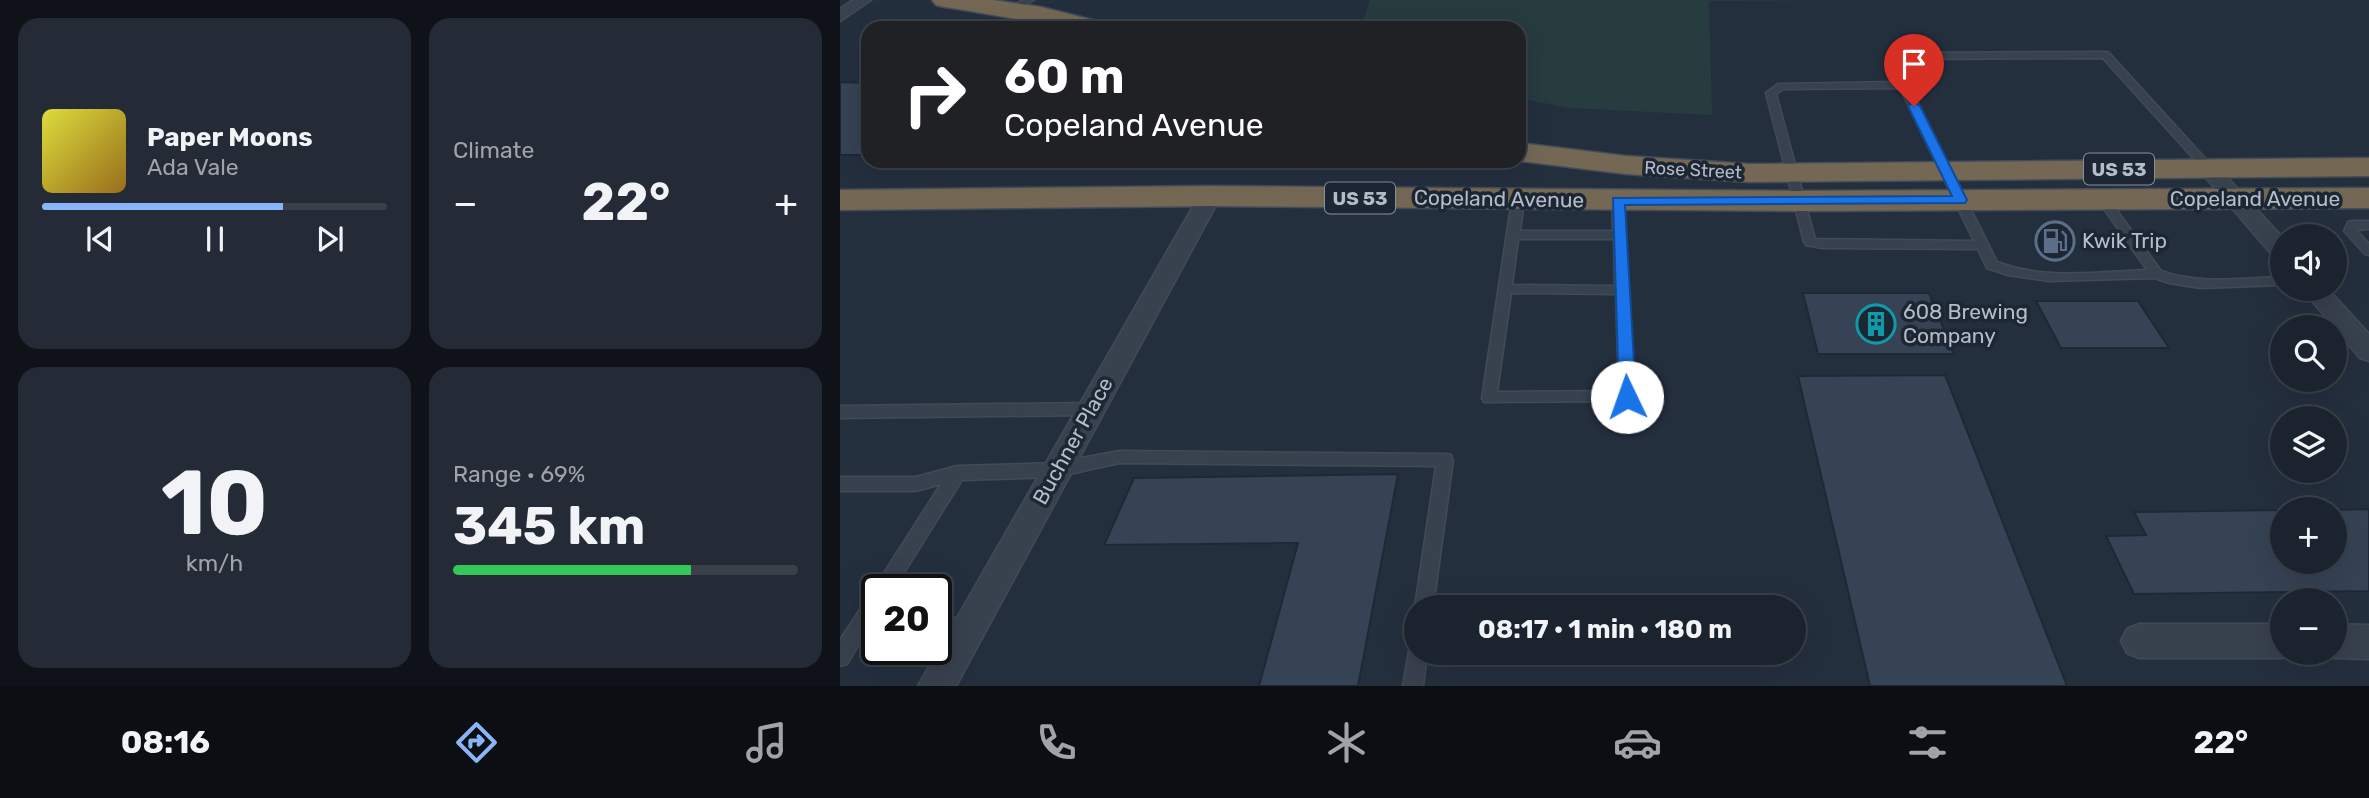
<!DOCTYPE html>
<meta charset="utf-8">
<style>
:root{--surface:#1b232e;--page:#242b36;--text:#f1f3f6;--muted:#a0a4aa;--line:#39404a;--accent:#8ab4f8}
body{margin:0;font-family:Rubik,sans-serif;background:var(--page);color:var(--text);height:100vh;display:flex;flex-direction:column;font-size:26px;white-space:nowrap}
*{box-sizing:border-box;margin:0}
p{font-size:23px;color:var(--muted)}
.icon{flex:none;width:38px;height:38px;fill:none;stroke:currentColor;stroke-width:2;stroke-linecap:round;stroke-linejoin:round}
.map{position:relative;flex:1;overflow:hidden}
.side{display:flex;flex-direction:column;gap:18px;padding:18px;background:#0f1319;width:840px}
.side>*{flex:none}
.banner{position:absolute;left:21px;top:21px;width:665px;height:147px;border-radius:21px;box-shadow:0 7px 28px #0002,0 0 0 2px var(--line);background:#202124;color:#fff;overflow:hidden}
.fabs{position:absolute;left:1430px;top:224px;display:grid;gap:14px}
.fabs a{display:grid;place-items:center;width:77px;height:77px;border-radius:50%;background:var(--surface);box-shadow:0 7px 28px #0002,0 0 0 2px var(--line);font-size:35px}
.speed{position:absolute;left:21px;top:574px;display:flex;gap:14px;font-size:35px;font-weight:700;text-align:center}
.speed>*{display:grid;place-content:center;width:91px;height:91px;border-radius:50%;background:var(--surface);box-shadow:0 7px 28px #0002,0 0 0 2px var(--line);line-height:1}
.speed .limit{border:4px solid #111;border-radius:10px;background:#fff;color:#111}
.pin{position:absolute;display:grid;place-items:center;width:60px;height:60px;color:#fff;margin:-72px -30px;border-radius:50% 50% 50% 0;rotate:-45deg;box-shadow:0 0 7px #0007}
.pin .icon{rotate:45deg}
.me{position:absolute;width:77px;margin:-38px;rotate:357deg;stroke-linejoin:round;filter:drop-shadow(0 0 5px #0008)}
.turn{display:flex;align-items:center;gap:24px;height:147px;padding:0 28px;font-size:32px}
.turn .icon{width:91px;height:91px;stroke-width:2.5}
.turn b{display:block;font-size:49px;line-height:60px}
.big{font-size:52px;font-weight:700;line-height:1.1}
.side .card{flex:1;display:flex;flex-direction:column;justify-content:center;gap:10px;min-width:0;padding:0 24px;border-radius:21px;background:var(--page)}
.side .dial{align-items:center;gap:0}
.dial b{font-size:91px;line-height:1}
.song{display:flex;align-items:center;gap:21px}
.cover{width:84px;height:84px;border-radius:10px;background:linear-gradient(135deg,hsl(60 70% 55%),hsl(40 70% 35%))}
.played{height:7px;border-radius:4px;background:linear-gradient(90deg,var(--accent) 70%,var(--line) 70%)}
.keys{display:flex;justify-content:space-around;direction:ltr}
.heat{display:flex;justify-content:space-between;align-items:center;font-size:38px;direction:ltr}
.charge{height:10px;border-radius:5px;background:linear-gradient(90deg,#34c759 69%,var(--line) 0)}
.side .tiles{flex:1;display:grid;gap:18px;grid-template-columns:repeat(2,1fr)}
.trip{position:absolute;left:564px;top:595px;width:402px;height:70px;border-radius:35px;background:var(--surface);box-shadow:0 7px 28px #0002,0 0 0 2px var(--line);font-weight:700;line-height:70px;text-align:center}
.tab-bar{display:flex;height:112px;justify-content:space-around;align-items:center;background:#0b0e12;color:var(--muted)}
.tab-bar .icon{width:49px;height:49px}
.tab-bar .on{color:var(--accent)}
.tab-bar b{font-size:32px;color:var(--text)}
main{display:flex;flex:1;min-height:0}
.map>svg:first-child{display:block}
.green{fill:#263c3f}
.building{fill:#364354;stroke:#1f2835;stroke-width:2}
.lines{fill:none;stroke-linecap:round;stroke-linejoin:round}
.lane-casing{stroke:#414a57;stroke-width:3}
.street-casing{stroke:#414a57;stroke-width:3}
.highway-casing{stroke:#434c59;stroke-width:3}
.lane{fill:#38414e;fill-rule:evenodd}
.street{fill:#38414e;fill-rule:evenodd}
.highway{fill:#746855;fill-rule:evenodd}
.route{fill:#1a73e8;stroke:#114b97;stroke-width:2}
.labels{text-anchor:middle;stroke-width:7;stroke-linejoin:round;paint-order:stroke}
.far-street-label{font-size:18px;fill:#b4bcc9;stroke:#1d2633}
.shield{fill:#1d2633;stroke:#878f9c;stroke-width:2}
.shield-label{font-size:19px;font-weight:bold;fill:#b4bcc9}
.street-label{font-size:21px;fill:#b4bcc9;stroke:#1d2633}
.poi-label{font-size:21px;fill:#b4bcc9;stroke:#1d2633;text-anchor:start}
</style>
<main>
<section class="side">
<div class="tiles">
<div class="card">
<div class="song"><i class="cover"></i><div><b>Paper Moons</b><p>Ada Vale</p></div></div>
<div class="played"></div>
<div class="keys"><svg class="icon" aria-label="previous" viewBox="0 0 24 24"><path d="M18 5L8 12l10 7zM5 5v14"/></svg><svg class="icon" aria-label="pause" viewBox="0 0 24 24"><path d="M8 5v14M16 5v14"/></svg><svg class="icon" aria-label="next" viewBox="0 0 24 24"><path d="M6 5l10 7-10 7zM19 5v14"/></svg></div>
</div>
<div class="card"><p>Climate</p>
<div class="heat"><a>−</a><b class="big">22°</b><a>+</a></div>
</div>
<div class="card dial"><b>10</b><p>km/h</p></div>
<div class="card"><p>Range · 69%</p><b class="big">345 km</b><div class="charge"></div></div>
</div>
</section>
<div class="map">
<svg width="1529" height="686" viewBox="0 0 1529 686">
<rect width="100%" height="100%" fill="#242f3e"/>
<!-- green -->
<path class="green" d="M530,0H998L869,1L872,115L729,108L679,98V28H521Z"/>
<!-- building -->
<g class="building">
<path d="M0,82L28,83V155H0Z"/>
<path d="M963,293H1089L1114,354H978Z"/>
<path d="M1196,301H1298L1329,348H1221Z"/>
<path d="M1105,375L1227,686H1030L958,376Z"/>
<path d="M558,474L518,686H419L458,543L264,545L294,478Z"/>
<path d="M1529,509V591L1294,594L1266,536L1306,535L1294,512L1442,510V562H1494V510Z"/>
</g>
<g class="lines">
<!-- lane casing -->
<g class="lane-casing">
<g id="lane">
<path d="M183,0H194L173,12L166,10Z"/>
<path d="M1266,52L1269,53L1372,166V170H1364L1263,58L1064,59L1060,61L1059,65L1157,262C1204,280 1257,272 1307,270L1257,199L1263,196L1267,197L1321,271C1359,285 1402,278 1442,277V285L1360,288L1329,283L1315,278L1209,281L1168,275L1147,268L1138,249L982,248L966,245L964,242L926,93L938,84L1058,82L1049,65L1053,57L1063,53ZM1060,88L1134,241L975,239L936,94L943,89Z"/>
<path d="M678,196L684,200L680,231H773L772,201L778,197L784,201L794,397L792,401L644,402L642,398L672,200ZM678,239H774L775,286L672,285ZM671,293L776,294L779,391L657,392Z"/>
<path d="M1512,221H1529V229L1516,230L1529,244V255L1525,254L1504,231L1508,222Z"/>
<path d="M250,403L255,405L258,409L255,413L250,415L0,418V406Z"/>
<path d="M279,451L605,454L611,455L613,460L593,607H576V609L575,607L596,466L279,463L216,477L122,480L53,590H37V615L34,619H37V637H23L7,664L0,666V640L31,593L35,591L37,584L101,484L76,491H0V477H76L117,466L216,463Z"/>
<path d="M96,618H129L136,621L138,627L136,633L129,636H96Z"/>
<path d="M576,644V653H587L583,686H563L570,646Z"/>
</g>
</g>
<!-- street casing -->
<g class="street-casing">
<g id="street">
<path d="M13,0H31L0,21V9Z"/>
<path d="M1368,162L1375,164L1442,237V260L1434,257L1361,172L1358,168L1361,164Z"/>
<path d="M370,189L378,191L381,196L116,686H78L359,196L362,191Z"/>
<path d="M1462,289H1488L1529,334V361L1520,358Z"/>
<path d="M1299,624H1442V653H1455L1442,658H1299L1287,653L1281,641L1287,629Z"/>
<path d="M1494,624L1529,625V659L1494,658L1482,653H1494Z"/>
</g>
</g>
<!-- highway casing -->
<g class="highway-casing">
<g id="highway">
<path d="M92,0H153L201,7L265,23L268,28C213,28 159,15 104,7L96,5Z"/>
<path d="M679,143L786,156L910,164L1529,158V176L910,182L786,174L679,161Z"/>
<path d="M370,186L959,191L1529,188V208L959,211L370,206L0,210V190Z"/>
</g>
</g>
<!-- lane -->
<use href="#lane" class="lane"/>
<!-- street -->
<use href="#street" class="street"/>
<!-- highway -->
<use href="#highway" class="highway"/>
</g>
<!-- route -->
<path class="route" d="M1074,102L1080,106L1127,200L1125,203L785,205L796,397L793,402H781L779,397L773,198L1112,196L1068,106Z"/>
<!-- icons -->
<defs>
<g id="fuel-ring" transform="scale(2.0125)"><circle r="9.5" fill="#1d2633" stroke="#5c6f8a" stroke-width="1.5"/><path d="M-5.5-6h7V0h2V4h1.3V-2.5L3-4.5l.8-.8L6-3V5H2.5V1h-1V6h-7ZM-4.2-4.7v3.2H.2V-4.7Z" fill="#5c6f8a"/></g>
<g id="building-ring" transform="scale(2.0125)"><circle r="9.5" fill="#1d2633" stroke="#0f9aa8" stroke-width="1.5"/><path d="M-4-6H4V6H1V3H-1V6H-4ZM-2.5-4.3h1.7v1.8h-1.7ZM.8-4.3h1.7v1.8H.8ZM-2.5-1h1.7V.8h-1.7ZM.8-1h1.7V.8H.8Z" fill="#0f9aa8"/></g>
</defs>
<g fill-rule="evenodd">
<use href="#fuel-ring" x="1215" y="241"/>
<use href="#building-ring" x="1036" y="324"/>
</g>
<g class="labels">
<!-- far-street labels -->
<g class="far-street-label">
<text transform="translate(853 170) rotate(3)" y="6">Rose Street</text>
</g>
<!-- shield labels -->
<g class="shield">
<rect x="1244" y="153.5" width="70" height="31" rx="5"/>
<rect x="485" y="182.5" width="70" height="31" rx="5"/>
</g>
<g class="shield-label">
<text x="1279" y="176">US 53</text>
<text x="520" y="205">US 53</text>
</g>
<!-- street labels -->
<g class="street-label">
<text transform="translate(659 199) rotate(1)" y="7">Copeland Avenue</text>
<text x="1415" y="206">Copeland Avenue</text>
<text transform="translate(233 441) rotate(-61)" y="7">Buchner Place</text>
</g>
<!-- poi labels -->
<g class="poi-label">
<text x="1242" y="248">Kwik Trip</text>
<text x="1063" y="319">608 Brewing<tspan x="1063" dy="24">Company</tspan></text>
</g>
</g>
</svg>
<div class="fabs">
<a><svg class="icon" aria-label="sound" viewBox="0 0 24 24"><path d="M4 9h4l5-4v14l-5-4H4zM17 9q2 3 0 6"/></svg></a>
<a><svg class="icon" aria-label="search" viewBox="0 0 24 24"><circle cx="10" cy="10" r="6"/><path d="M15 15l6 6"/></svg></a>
<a><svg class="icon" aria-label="layers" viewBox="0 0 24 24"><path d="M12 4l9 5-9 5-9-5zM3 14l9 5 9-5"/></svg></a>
<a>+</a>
<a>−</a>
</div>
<div class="speed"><div class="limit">20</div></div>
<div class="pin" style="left:1074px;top:106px;background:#d93025"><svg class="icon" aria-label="arrive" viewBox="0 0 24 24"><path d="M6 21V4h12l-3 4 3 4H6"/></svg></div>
<svg class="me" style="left:787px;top:397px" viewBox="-20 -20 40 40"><circle r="19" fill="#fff"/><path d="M0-13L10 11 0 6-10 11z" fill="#1a73e8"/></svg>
<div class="trip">08:17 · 1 min · 180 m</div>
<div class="banner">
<div class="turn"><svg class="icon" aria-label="right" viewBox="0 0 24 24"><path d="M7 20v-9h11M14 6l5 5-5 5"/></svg><div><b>60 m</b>Copeland Avenue</div></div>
</div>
</div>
</main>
<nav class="tab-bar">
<b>08:16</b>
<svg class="icon on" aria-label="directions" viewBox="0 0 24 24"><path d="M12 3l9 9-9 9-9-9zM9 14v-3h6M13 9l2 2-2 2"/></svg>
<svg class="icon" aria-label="music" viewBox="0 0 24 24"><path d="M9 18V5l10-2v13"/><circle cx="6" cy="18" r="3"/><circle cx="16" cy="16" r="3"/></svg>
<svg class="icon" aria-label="phone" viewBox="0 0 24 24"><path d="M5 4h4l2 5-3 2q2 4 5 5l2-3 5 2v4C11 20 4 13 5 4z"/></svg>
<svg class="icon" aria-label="climate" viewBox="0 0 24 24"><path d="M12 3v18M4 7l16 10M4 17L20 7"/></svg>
<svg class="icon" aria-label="car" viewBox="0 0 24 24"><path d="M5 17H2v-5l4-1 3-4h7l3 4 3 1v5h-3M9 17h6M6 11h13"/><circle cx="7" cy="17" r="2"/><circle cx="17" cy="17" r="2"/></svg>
<svg class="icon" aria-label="filters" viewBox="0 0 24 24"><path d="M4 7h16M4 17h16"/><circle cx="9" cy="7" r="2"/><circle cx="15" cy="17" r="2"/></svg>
<b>22°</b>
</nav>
